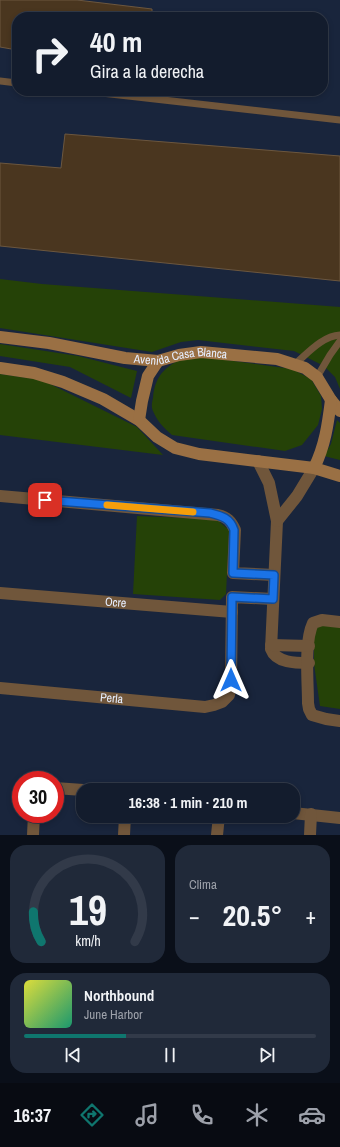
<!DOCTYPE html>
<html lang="es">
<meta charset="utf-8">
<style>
:root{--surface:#131c2d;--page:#202939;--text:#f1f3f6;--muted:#9da1aa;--line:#323a49;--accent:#0f766e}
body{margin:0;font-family:"Archivo Narrow",sans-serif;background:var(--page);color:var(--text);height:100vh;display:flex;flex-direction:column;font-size:15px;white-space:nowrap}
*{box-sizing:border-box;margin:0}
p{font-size:13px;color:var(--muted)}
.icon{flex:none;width:22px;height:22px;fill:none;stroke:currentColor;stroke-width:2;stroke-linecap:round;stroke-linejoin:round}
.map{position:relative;height:835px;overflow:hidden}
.panel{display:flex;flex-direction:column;gap:10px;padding:10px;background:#0a0f19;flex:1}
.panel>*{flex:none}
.banner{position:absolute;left:12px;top:12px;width:316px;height:84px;border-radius:16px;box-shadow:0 2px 6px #0003,0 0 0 1px var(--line);background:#131c2d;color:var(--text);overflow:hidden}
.speed{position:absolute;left:12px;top:771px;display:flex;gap:8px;font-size:20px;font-weight:700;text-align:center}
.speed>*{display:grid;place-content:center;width:52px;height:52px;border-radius:50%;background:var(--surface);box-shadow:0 2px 6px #0003,0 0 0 1px var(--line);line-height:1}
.speed .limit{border:6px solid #d22;background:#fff;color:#111}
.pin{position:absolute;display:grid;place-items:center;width:34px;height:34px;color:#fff;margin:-17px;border-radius:8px;box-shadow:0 2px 6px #0006}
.me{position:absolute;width:44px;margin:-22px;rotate:0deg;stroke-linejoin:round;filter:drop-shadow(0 0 3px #0008)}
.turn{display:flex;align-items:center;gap:14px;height:84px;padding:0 12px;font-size:18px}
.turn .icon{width:52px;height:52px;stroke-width:2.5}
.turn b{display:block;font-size:28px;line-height:34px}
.big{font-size:30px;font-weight:800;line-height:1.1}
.panel .widget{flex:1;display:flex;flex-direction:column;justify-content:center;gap:6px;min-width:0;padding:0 14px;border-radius:16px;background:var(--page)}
.panel .dial{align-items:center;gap:0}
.dial svg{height:104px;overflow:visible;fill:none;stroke:var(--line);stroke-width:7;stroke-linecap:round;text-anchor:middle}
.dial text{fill:var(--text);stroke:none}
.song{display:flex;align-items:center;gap:12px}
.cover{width:48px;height:48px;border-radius:6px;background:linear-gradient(135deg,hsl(60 70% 55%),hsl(160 70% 35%))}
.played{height:4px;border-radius:2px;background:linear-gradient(90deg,var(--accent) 35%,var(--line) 35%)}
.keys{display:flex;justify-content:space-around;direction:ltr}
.heat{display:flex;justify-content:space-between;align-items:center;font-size:22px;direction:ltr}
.panel .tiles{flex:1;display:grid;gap:10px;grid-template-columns:1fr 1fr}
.widget:last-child{grid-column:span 2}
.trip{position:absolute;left:76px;top:783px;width:224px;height:40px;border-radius:16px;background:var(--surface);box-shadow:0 2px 6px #0003,0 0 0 1px var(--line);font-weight:800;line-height:40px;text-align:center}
.menu{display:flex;height:64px;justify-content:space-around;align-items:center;background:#080b12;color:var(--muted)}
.menu .icon{width:28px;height:28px}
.menu .on{color:var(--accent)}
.menu b{font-size:18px;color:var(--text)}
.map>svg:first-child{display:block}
.green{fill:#254207}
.building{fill:#4a361f;stroke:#6c573f}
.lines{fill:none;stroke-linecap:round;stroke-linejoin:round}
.lane{stroke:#70563b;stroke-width:7}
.street{stroke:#70563b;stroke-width:12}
.secondary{stroke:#9a7044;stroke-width:12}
.route-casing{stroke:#114b97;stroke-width:10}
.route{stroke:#1a73e8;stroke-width:7}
.slow{stroke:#f59e0b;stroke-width:7}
.labels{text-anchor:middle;stroke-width:4;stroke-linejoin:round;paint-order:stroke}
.street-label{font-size:12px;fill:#e6eefe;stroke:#19253c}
</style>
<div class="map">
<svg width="340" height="835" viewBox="0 0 340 835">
<rect width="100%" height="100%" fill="#19253c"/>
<!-- green -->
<g class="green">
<path d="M0,279L42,284L340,307V389L335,377L324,366L294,351L198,340L181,342L152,352L0,328Z"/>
<path d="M0,344L78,356L137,371L131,398L70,367L0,356Z"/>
<path d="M189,355L292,369L311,379L321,396L322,409L318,425L302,445L285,451L172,435C164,428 157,421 153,411C151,407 152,402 153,398C155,373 168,365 189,355Z"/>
<path d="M0,374L42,380L137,427L163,455L0,435Z"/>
<path d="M337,420L340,423V460L324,456L331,444Z"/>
<path d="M137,516L216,519L229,530L226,594L220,600L133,594Z"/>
<path d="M323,622L340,624V709L320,706L314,664V631Z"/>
</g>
<!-- building -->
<g class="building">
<path d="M0,0H77L152,9V17H17V50L0,47Z"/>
<path d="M65,134L340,156V281L0,246V163L61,168Z"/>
</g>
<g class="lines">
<!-- lane -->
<g class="lane">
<path d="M0,81L17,83"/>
<path d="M84,91L340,120"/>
<path d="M295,364C307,354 322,336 340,335"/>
<path d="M317,377L330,355L340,341"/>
</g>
<!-- street -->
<g class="street">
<path d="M258,461L269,483L277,521L271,649C276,663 296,663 309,663"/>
<path d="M0,496L218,515C227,517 231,521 235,530L233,573L274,575"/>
<path d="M277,521L297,496L314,468"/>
<path id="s1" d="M0,593L232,612"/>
<path d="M340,622L322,620L313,623C304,642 308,681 308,703L309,709L312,715L326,719L340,721"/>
<path d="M271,645L309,646"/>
<path id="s2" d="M0,688L205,707L214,705L222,702L229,695L231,680L232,597L273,599"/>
<path d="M55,788L83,790"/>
<path d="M293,813L340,818"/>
<path d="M33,835L34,814"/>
<path d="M124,835L125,816"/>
<path d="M217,835L219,816"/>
<path d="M310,835L311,814"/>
</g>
<!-- secondary -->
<g class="secondary">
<path id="s3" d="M0,337L49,343L125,358L158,361L179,355L201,352L277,359L305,368L317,377L331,400L340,411"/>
<path d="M0,368L34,373L63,382L103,399L139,420L157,437L175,448L199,454L314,468L340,476"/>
<path d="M139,420L142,401L148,376L158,361"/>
<path d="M314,468C325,446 328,424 331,400"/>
</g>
</g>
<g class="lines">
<!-- route casing -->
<g class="route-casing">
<path id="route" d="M45,500L210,513C222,516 230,518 234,530L233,573L274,575L273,599L232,597L231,680"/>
</g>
<!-- route -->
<use href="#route" class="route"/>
<!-- slow -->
<path class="slow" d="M107,505L193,512"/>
</g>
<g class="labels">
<!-- street labels -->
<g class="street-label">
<text dy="4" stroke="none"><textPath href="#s3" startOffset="183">Avenida Casa Blanca</textPath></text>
<text dy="4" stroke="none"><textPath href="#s1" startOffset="116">Ocre</textPath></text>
<text dy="4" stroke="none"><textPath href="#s2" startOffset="112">Perla</textPath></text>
</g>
</g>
</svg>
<div class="speed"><div class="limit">30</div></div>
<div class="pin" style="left:45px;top:500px;background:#d93025"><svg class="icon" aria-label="arrive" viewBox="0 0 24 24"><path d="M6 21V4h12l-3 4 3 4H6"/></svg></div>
<svg class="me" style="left:231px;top:680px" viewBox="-20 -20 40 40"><path d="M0-17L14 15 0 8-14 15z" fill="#1a73e8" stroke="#fff" stroke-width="4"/></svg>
<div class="trip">16:38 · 1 min · 210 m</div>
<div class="banner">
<div class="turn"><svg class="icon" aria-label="right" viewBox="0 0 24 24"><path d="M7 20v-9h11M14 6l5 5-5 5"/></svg><div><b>40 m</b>Gira a la derecha</div></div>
</div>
</div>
<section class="panel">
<div class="tiles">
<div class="widget dial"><svg viewBox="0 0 100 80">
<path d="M14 69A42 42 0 1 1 86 69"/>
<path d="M14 69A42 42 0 0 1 8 46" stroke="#0f766e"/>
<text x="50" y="56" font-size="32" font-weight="700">19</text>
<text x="50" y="72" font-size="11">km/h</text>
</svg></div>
<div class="widget"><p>Clima</p>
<div class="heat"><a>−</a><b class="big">20.5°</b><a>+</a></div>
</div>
<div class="widget">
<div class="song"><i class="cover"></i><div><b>Northbound</b><p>June Harbor</p></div></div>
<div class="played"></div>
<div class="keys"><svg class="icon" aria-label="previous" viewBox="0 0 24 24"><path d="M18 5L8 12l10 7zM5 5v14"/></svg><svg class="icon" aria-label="pause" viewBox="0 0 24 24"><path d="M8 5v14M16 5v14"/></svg><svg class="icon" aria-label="next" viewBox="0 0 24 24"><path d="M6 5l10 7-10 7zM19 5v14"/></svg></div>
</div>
</div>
</section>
<nav class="menu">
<b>16:37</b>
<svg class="icon on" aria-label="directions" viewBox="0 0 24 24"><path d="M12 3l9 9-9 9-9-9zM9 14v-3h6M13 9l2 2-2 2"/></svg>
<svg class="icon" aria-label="music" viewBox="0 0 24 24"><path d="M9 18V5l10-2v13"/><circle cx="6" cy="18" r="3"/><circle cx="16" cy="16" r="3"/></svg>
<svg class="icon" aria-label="phone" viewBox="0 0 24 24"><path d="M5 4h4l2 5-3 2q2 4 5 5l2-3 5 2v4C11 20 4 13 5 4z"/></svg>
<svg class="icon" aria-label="climate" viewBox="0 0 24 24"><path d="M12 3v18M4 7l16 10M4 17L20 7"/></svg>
<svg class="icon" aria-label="car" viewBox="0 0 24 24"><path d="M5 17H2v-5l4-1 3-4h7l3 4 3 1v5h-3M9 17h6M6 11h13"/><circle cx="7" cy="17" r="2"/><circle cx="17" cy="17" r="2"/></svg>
</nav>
